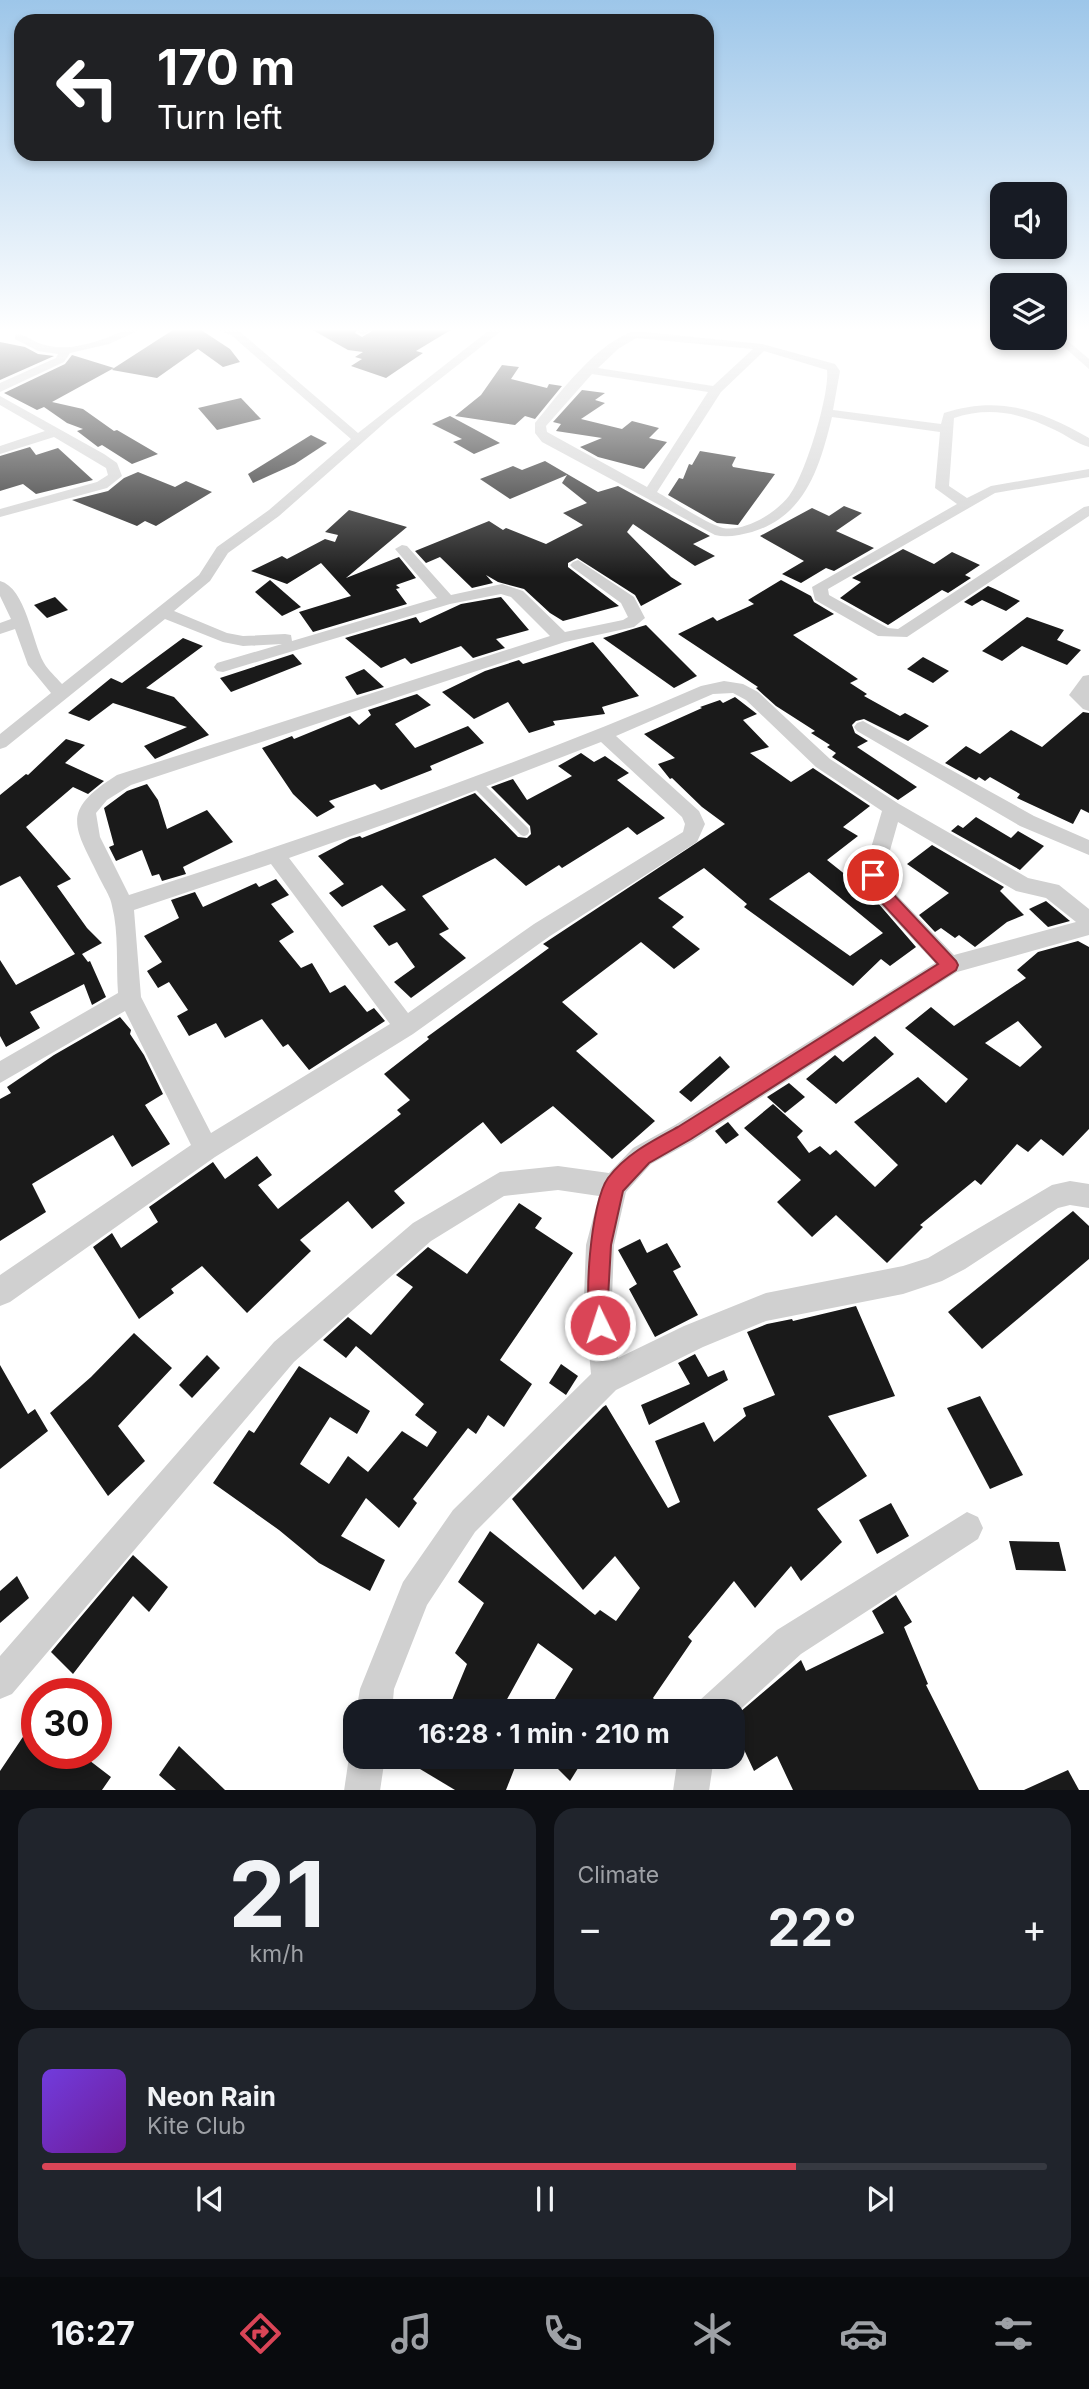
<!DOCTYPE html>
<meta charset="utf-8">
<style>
:root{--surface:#171b24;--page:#20242c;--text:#f1f3f6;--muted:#9ea1a6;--line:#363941;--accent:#da4557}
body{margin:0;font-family:Inter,sans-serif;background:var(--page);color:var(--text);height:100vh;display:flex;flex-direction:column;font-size:26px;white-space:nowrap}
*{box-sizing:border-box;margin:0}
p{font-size:23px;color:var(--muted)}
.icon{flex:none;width:38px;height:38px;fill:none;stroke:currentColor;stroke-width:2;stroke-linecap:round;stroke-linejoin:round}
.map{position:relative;height:1790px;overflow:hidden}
.details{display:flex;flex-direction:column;gap:18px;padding:18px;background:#0d0f14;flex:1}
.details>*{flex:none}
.guide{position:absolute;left:14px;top:14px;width:700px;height:147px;border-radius:21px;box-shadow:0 4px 10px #0003;background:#202124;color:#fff;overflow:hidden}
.buttons{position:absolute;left:990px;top:182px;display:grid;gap:14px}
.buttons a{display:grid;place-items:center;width:77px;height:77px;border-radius:14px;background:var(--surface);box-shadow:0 4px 10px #0003;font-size:35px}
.speed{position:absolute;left:21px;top:1678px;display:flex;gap:14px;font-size:35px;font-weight:700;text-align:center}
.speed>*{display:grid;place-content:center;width:91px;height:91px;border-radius:50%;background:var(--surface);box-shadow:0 4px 10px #0003;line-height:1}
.speed .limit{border:10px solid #d22;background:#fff;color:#111}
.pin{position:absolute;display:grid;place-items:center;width:60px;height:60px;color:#fff;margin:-30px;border:4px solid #fff;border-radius:50%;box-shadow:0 2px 7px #0007}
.me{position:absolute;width:77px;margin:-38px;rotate:356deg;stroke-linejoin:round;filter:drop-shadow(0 0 5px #0008)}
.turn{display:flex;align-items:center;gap:24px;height:147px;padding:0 28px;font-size:32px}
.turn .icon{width:91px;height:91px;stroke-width:2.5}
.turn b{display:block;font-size:49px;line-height:60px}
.big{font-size:52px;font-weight:700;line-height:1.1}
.details .widget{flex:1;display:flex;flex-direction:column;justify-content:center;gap:10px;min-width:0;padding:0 24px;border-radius:21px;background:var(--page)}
.details .dial{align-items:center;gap:0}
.dial b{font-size:91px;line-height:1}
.song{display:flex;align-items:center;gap:21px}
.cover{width:84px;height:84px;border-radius:10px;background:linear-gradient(135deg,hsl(260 70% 55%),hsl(280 70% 35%))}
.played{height:7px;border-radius:4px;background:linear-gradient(90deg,var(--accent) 75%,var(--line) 75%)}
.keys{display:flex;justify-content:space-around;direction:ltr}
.heat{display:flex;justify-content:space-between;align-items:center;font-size:38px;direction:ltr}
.details .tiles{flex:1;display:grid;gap:18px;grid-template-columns:1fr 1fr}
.widget:last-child{grid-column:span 2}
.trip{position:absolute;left:343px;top:1699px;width:402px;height:70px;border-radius:21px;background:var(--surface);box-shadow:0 4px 10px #0003;font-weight:700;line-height:70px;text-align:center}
.tab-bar{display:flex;height:112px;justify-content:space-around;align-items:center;background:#090b0e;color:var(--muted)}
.tab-bar .icon{width:49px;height:49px}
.tab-bar .current{color:var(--accent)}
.tab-bar b{font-size:32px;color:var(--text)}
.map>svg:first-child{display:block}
.building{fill:#1a1a1a;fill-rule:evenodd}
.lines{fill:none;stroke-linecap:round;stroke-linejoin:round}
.lane{stroke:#d0d0d0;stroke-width:10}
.street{fill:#d0d0d0;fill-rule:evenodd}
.route{fill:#da4557;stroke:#8e2d39;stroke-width:2}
</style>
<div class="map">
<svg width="1089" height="1791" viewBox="0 0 1089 1791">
<rect width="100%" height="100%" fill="#fff"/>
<!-- building -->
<g class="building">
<path d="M176,328H198L230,349L240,362L223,367L198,349L157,378L112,370L114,368L52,402L83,409L114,431L117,430L158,454L132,464L102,445L98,447L77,431L83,429L67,423L44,407L37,410L4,393L65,364L72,355L114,368Z"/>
<path d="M309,328H358L355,333L362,337L377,328H454L416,351L423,353L386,378L351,366L362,359L355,357L363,352L348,350Z"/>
<path d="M0,342L25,347L38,354L54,356L0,380Z"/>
<path d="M502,365L519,367L511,379L547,388L549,384L562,386L535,419L525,416L515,425L455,416L481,395Z"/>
<path d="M582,390L605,393L595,400L605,403L581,419L622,429L632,421L659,428L649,438L667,442L644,469L598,457L580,447L602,438L556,431L561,424L553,422Z"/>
<path d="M241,398L261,419L217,430L198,408Z"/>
<path d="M450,416L489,437L500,443L474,454L453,442L462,439L432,424Z"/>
<path d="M311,435L327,443L295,464L253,483L248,474Z"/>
<path d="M30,447L36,455L58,448L93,480L36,494L23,484L0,491V456Z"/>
<path d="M700,451L736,457L732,465L733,467L775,474L738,525L717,523L668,495L679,478L683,479L689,464L692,465Z"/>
<path d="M545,461L598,492L618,486L710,536L693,544L715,556L695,566L633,524L627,532L671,577L682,584L641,606L635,595L577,558L568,563V567L619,606L563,621L550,613L524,589L498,582L486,575L493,583L472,588L440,557L426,563L415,551L489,521L503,530L506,528L546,544L583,525L563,513L587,503L562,483L567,475L510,499L480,479L513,466L522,470Z"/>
<path d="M138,472L175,487L186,481L212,492L156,526L145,521L137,526L72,500L108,491L124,478Z"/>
<path d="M844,506L862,513L836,531L874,548L834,571L826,568L801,583L782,574L804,561L760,536L812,508L829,516Z"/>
<path d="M349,510L407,527L346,578L399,557L416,578L396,585L400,588L396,589L407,604L313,632L299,612L351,596L321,563L287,584L251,571L282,556L287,559L325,539L335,542L338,535L325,532Z"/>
<path d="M903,549L934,564L952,552L980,565L965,575L971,578L948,593L942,590L888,625L840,598L861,582L852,578Z"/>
<path d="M270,580L301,607L282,616L255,592Z"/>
<path d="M781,580L811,596L814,602L834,614L793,635L858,679L850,683L867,694L864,696L900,716L905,713L929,726L908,741L864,719L856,721L852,725L855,733L868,741L857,747L917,787L898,800L832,757L836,753L827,747L830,745L811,733L815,731L776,706L756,688L758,687L678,634L713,617L717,621L754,604L748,600Z"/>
<path d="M988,586L995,589L1020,601L1006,611L982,600L972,606L964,602Z"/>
<path d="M55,597L68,610L47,618L34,605Z"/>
<path d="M501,597L529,630L496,639L505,648L473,658L461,646L411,664L405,658L381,668L345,638L416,617L420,623L461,604Z"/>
<path d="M1027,617L1064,630L1057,640L1081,650L1067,665L1022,646L1002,661L982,651Z"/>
<path d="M646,625L697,676L674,688L603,638Z"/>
<path d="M183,638L203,646L146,688L174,697L209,735L155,759L144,746L187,727L113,703L89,721L68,713L111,678L122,683Z"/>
<path d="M593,642L639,696L602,707L605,714L553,721L555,725L529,733L508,702L474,719L442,692L485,671L519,660L523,664Z"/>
<path d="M293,654L302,664L231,692L220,678Z"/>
<path d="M923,657L949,671L933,683L907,669Z"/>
<path d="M364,669L384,687L357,695L345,677Z"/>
<path d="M417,694L431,705L395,724L415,748L468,726L484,743L430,766L432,770L381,790L375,784L329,801L335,807L317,817L293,794L262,748L292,736L294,739L350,716L359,725L371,715L368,710Z"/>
<path d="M735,697L757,714L743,720L769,747L750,753L791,782L813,768L870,806L843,827L858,836L827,860L871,895L916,947L890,966L881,959L853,986L744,907L747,904L704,868L658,898L684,917L672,927L700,949L674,969L641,942L562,1002L598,1034L576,1051L655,1121L612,1159L553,1106L501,1144L483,1122L394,1191L405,1203L372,1229L348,1201L300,1240L311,1251L247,1313L202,1266L171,1289L174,1293L139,1319L93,1247L112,1233L121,1248L158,1222L149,1207L213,1162L225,1179L257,1156L272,1175L258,1185L278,1209L401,1114L397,1110L410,1100L384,1074L429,1039L427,1037L549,948L543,944L725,824L702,807L672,778L670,779L658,764L675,758L644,734L702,708L700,707L720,700L723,703ZM809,872L883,933L850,956L769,899Z"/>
<path d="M1083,712L1089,713V813L1081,809L1073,824L1017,798L1020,794L990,777L985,781L979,777L976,780L945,763L966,746L980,754L1011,730L1042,747Z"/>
<path d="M66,739L85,745L65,763L104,781L88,794L73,787L26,827L71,879L57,886L87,928L102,943L82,954L88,962L90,961L106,997L92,1005L84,984L30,1012L40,1028L6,1047L0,1036V960L16,985L75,954L20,876L0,886V795L26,774L28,775Z"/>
<path d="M581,753L594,762L605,756L629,773L617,780L665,818L637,835L628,827L562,868L559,865L526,886L495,858L422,896L449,929L439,934L466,958L411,998L394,982L415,967L397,942L389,946L373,926L406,910L382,885L342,907L329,893L344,884L318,856L350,839L360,836L362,838L475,793L518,837L527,838L531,834L530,826L491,787L513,779L527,800L572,776L558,766Z"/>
<path d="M147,784L158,800L167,829L207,810L233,842L183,867L186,874L162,881L159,874L152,876L142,850L116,861L109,847L114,845L104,808L127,791Z"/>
<path d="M976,817L1011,838L1018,831L1044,846L1020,870L951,831L958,825L963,828Z"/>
<path d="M932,845L1004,887L1000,891L1024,915L1007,922L975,947L959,935L955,938L941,928L935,932L919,915L949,893L907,864Z"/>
<path d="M276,879L289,895L271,904L294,932L279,941L301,968L312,963L330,993L345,985L367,1012L374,1008L385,1021L309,1070L288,1044L283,1047L262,1019L225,1038L216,1023L189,1036L177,1016L188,1010L169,982L158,988L147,971L162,962L144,936L179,918L171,900L195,892L203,907L256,883L259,887Z"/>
<path d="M1046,901L1070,921L1048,927L1029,909Z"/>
<path d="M1078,941L1089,947V1129L1063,1156L1041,1139L1028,1152L1017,1144L981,1185L975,1180L920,1225L923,1227L887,1263L836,1215L812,1237L777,1202L801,1180L744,1128L773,1104L803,1131L797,1137L809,1153L820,1146L830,1155L836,1150L875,1187L898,1165L854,1122L918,1077L946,1103L968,1079L905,1028L931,1007L954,1026L1026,978L1017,970L1038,952ZM1018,1021L1042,1047L1020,1067L985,1043Z"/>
<path d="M120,1017L131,1030L130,1034L144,1055L163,1094L145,1105L170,1144L132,1167L113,1135L32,1184L46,1212L0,1241V1099L11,1093L7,1087L54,1055Z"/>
<path d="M875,1036L894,1054L836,1104L806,1079L835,1055L843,1062Z"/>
<path d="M720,1056L730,1067L691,1102L679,1092Z"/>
<path d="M789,1083L805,1097L785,1113L767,1097Z"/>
<path d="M728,1122L739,1135L726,1144L715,1131Z"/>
<path d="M519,1203L542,1218L535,1228L573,1253L500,1360L532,1384L504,1427L488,1415L476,1434L468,1428L413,1499L417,1503L399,1528L366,1498L341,1536L385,1560L370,1591L319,1563L279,1530L213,1483L249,1430L254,1433L299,1366L370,1411L357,1434L330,1417L300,1464L329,1484L348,1456L368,1472L402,1431L427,1447L437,1432L415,1415L424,1404L356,1346L346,1358L323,1340L348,1317L371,1335L413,1287L396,1275L428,1247L467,1274Z"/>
<path d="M1073,1211L1089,1226V1259L982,1349L948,1312Z"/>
<path d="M640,1239L647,1253L667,1243L681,1267L673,1271L698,1315L655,1337L629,1289L637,1284L618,1250Z"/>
<path d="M856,1306L895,1396L828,1416L867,1476L817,1509L842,1542L801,1581L791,1566L755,1608L734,1581L688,1637L692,1641L653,1698L666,1712H547L573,1669L538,1643L500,1712H447L467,1664L455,1653L484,1603L458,1582L490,1531L595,1615L600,1610L616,1621L640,1588L615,1556L583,1590L512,1499L603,1407L606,1405L668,1508L680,1502L655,1441L704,1422L714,1442L746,1416L743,1408L775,1395L747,1332L767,1324L792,1319L793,1321Z"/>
<path d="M134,1333L172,1368L118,1426L145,1461L108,1496L50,1413L91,1377Z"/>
<path d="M695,1354L708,1377L724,1370L728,1380L649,1425L641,1405L690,1384L678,1363Z"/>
<path d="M207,1355L220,1368L192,1398L179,1385Z"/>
<path d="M561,1364L578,1376L566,1395L549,1383Z"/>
<path d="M0,1365L28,1414L35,1409L48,1431L0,1469Z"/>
<path d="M980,1396L1023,1475L990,1489L947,1408Z"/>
<path d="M891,1503L909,1536L877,1554L859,1520Z"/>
<path d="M1009,1541L1059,1542L1066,1571L1016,1570Z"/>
<path d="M133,1555L168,1587L149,1612L133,1596L73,1674L51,1652Z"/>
<path d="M17,1576L29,1598L0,1623V1591Z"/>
<path d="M896,1595L912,1622L904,1627L928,1684L926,1685L979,1790H793L777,1756L754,1771L733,1726V1718L801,1660L806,1671L884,1633L872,1611Z"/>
<path d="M37,1716V1754H81L111,1777L102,1790H0V1771Z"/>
<path d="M179,1746L225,1790H176L159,1775Z"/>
<path d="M400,1757H519L506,1790H455Z"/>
<path d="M546,1757H585L570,1781Z"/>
<path d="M1068,1770L1079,1790H1024Z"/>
</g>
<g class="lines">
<!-- lane -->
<path class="lane" d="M476,783L524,831"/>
<!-- street -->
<g class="street">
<path d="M130,328H144L109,344L70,353L64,362L0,392V383L56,358L58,354L38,351L15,339V335C26,333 34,343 45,345C72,353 105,339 130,328Z"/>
<path d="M211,328L239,331L358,433L492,328H505L389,419L279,516L228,553L210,581L174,611L227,633L243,636L285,634L291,635L292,641L437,598L395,549L402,545L407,546L451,595L502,584L523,591L565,632L623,620L628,617L621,603L573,568L570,565L573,562L578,560L634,597L645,618L634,627L565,642L131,785L107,800L96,813L100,837L129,895C322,833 514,767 701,686L724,681L743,684L758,692L830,759L899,804L1028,878L1059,885L1089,909V935L957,972L693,1141L651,1164L626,1192L614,1245L612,1298L618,1358L684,1326L766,1293L903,1266L928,1258L1052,1185L1070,1181L1089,1184V1208L1070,1205L1058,1208L965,1269L942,1281L903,1294L766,1321L703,1347L616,1390L475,1532L427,1605L394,1689L392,1712H356L360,1689L403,1582L453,1510L591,1374L584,1298L586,1245L599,1196L558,1190L504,1196L431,1241L294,1362L12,1694L0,1699V1656L274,1342L413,1223L500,1172L558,1166L609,1173L633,1148L675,1125L935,963L878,902L863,875L882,811L816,767L746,700L733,693L713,694L616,736L699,811L705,824L697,842L550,936L413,1034L215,1157L10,1302L0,1306V1275L191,1145L125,1011L0,1083V1061L118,993C116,965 119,933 112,906C111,898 105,889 101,881C75,827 58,812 117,775L550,636L511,597L501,594L450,604L223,672L217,671L214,667L217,663L282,644L243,646L223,642L165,619L6,747L0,749V734L51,693L28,665L15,629L0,634V623L11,619L0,596V581C26,588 32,642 44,663C48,670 56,677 62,684L199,575L217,547L269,510L351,439L231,335ZM601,742L682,817L685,824L683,832L534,924L408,1013L289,858L425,810ZM898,822L1016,891L1046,898L1076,922L954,955L892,890L883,875ZM271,864L390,1024L211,1133L141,997L134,910Z"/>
<path d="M362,328H375L363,335L357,332Z"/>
<path d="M1055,330L1089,359V369L1054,338Z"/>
<path d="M635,331L762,344L835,364L840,371L833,410L941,424L944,413C999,395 1040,410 1089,438V447C1077,444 1066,435 1055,430C1022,413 989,406 954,418L949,486L967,498L991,486L1089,469V477L995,493L828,589L829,595L888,628L898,629L1084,507L1089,506V516L907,637L878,636L815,600L812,587L957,504L935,488L940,432L832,417C820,466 806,516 752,532C740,535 727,538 715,535L542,442L535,433V423C559,394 598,341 635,331ZM636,338L753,349L713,386L598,368L618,349ZM764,351L827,370C830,394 805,476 789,496C776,513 745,532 723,528C707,524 673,501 657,492L721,392ZM592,374L708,392L647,487L547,432L546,426Z"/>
<path d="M0,396L104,454L117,463L122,476L107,488L0,517V509L97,482L108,475L106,468L54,437L0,454V446L45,431L0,405Z"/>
<path d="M1089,675V711L1083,709L1069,695L1083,676Z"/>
<path d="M863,721L1034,816L1089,840V855L1020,826L857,731L854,727L857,723Z"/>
<path d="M967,1512L978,1517L983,1528L978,1539L801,1654L733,1716V1712H695L700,1700L777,1630Z"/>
<path d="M354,1744L355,1757H385L380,1791H344L349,1757Z"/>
<path d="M678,1757H714L709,1791H673Z"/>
</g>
</g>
<!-- sky -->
<linearGradient id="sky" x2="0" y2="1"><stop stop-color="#9dc6e9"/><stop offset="0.57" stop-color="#fff"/><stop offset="1" stop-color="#fff" stop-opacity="0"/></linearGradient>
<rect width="1089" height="578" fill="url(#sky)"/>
<!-- route -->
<path class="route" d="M873,869L878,871L891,892L956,961L958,965L956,970L691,1139L649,1163L623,1191L611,1245L608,1298L611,1325L608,1333L600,1336L593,1333C582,1306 591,1201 608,1178C626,1154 652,1141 678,1127L938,964L880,901L865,875Z"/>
</svg>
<div class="buttons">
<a><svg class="icon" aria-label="sound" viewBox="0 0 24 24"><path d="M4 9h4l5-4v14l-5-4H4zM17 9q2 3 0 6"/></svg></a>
<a><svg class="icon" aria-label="layers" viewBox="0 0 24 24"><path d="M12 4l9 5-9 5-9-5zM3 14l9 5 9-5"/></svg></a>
</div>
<div class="speed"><div class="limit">30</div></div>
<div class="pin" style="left:873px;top:875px;background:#d93025"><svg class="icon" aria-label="arrive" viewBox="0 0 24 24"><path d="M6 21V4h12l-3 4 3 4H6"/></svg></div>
<svg class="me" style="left:600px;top:1325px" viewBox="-20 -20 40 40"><circle r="17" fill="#da4557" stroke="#fff" stroke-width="3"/><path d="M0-11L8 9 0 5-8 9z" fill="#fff"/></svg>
<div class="trip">16:28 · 1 min · 210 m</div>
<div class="guide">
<div class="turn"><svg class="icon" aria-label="left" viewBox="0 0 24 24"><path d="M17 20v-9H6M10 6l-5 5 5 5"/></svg><div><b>170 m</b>Turn left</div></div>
</div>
</div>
<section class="details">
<div class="tiles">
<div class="widget dial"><b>21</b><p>km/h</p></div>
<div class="widget"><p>Climate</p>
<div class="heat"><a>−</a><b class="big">22°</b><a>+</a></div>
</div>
<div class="widget">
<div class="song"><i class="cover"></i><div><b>Neon Rain</b><p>Kite Club</p></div></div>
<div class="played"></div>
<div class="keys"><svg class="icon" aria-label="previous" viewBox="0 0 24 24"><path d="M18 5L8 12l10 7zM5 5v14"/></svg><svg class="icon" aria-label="pause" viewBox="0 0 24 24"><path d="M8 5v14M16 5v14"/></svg><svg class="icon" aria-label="next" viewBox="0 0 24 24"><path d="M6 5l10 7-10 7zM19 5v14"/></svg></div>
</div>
</div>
</section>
<nav class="tab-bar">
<b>16:27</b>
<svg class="icon current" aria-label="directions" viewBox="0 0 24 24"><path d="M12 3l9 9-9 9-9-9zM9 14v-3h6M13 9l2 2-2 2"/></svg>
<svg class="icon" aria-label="music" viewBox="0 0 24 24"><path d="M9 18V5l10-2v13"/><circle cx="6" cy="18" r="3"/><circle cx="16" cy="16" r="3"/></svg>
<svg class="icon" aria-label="phone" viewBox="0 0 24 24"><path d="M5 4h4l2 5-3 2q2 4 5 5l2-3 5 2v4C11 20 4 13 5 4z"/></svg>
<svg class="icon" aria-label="climate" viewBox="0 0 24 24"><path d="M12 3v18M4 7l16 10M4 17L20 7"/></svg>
<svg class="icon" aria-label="car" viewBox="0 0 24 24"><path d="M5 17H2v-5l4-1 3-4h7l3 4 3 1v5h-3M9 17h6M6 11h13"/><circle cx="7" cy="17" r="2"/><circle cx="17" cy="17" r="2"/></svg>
<svg class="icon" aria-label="filters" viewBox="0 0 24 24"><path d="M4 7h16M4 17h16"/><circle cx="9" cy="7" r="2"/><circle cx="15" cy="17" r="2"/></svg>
</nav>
